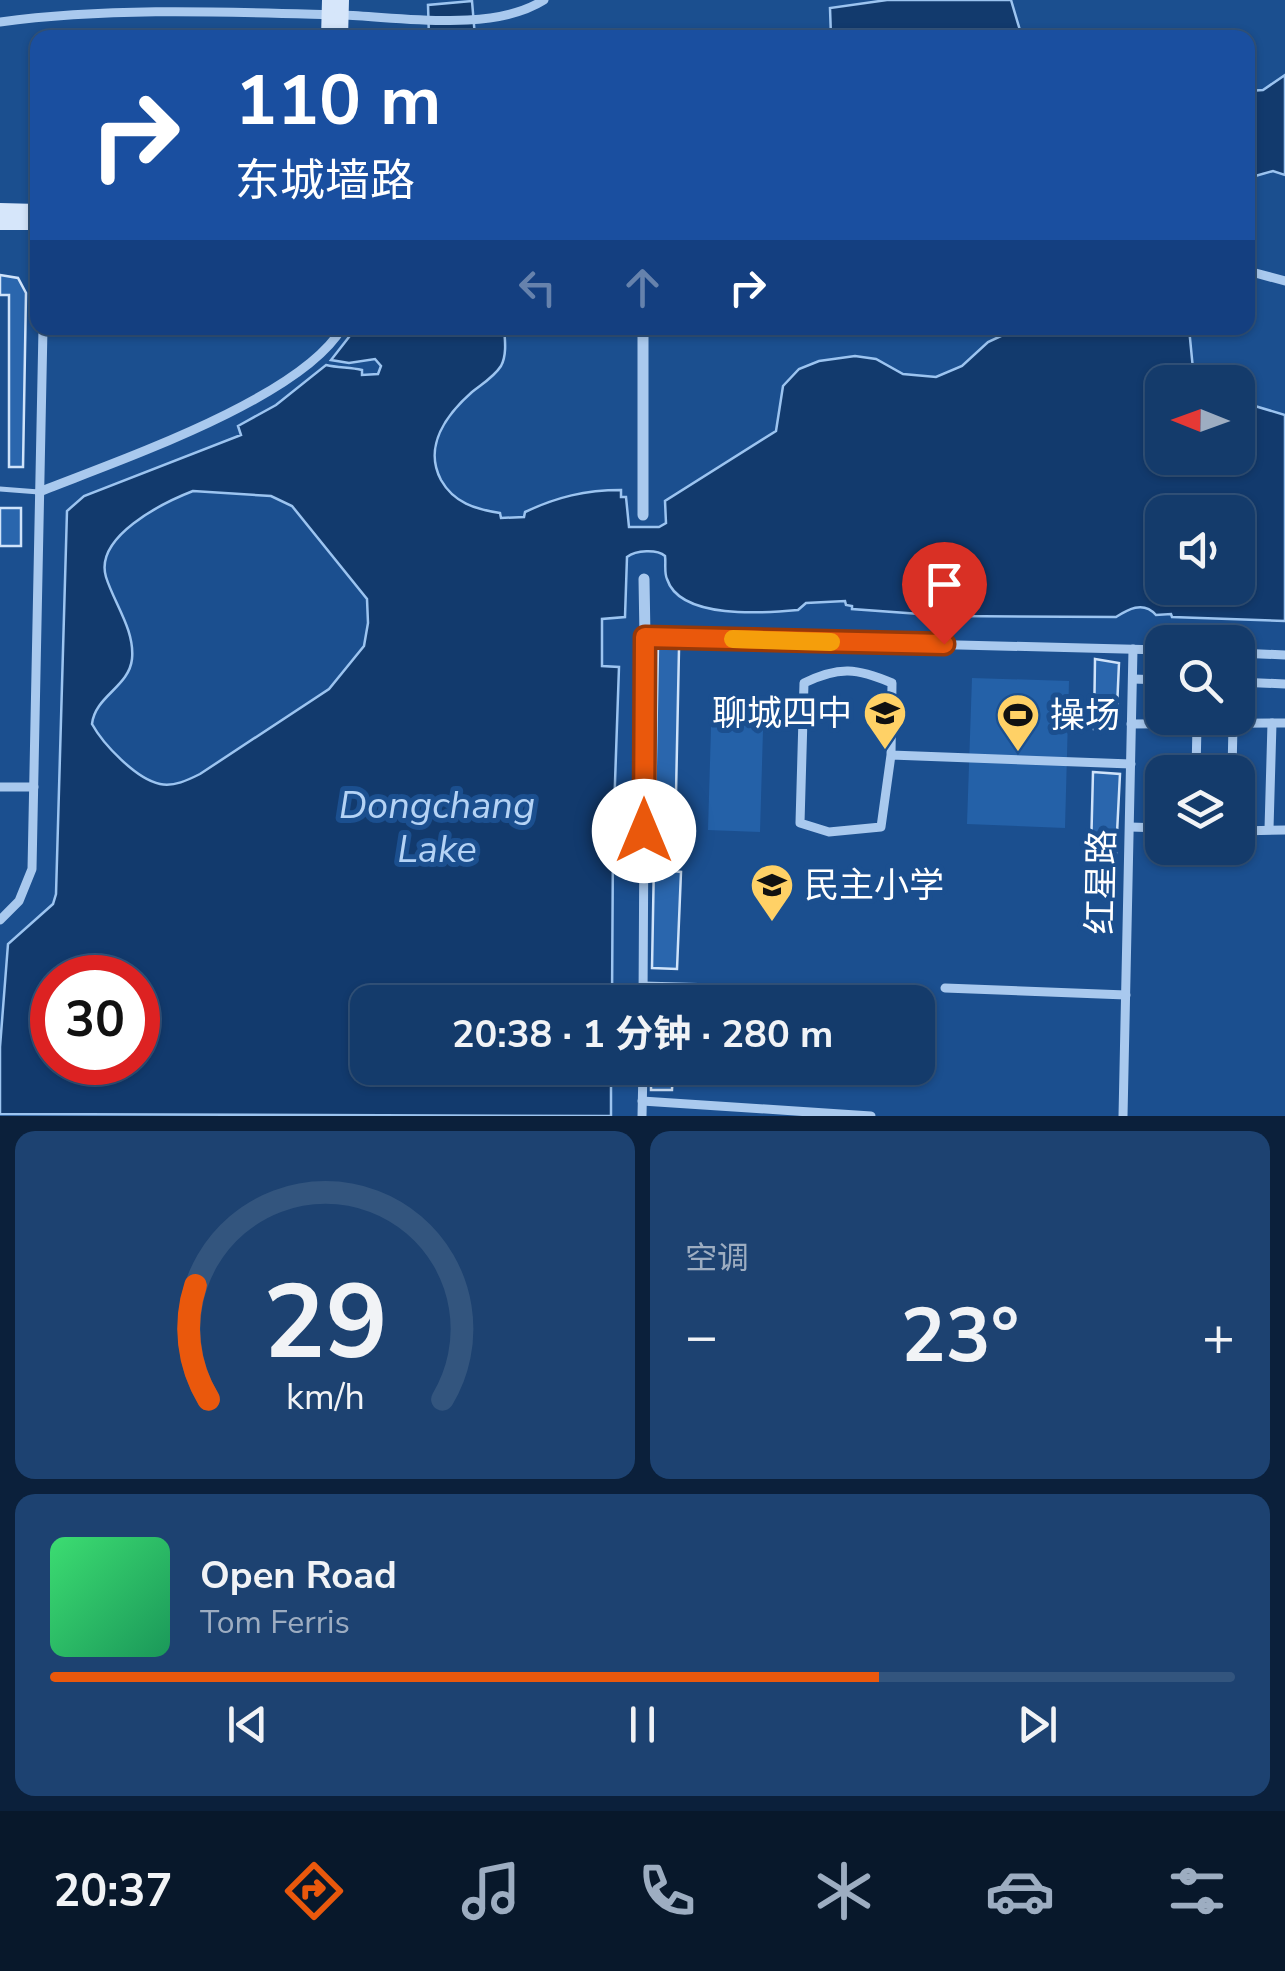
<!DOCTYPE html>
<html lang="zh">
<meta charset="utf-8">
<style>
:root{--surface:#143b6b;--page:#1d4271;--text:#f1f3f6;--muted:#9dadc1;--line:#33557e;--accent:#ea580c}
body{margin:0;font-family:"Nunito Sans","Noto Sans SC",sans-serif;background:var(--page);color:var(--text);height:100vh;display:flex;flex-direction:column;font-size:38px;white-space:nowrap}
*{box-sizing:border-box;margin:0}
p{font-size:32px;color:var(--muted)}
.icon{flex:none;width:55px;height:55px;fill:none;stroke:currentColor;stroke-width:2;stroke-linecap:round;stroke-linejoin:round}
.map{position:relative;height:1116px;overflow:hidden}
.side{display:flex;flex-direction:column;gap:15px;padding:15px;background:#0b203b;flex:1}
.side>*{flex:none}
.top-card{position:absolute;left:30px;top:30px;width:1225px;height:305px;border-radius:20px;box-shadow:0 2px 8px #0004,0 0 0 2px var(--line);background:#1a4fa0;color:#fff;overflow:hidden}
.needle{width:65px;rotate:271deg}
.fabs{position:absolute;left:1145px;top:365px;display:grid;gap:20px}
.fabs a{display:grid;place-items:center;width:110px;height:110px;border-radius:20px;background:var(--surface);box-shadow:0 2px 8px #0004,0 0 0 2px var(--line);font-size:50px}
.speed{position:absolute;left:30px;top:955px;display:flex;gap:20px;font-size:50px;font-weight:700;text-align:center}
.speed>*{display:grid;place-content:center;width:130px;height:130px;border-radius:50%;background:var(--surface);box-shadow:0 2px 8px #0004,0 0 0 2px var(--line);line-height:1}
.speed .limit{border:15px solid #d22;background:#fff;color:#111}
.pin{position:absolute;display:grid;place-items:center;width:85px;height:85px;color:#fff;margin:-102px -42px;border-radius:50% 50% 50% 0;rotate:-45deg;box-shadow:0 0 10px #0007}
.pin .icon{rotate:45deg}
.me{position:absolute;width:110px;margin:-55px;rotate:0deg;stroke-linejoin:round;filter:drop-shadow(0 0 8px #0008)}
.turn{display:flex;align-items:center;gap:35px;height:210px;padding:0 40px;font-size:45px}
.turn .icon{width:130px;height:130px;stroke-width:2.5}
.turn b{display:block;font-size:70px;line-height:85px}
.lanes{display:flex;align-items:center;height:95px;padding:0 40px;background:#0003;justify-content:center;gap:50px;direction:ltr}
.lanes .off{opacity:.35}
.big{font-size:75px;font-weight:700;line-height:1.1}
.side .tile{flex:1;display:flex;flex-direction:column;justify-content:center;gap:15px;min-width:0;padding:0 35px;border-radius:20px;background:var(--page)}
.side .dial{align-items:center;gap:0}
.dial svg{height:260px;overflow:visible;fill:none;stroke:var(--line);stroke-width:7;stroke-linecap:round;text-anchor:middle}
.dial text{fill:var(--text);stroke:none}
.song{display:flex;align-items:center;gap:30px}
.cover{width:120px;height:120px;border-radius:15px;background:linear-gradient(135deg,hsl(140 70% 55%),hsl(150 70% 35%))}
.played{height:10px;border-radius:5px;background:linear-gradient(90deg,var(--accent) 70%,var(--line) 70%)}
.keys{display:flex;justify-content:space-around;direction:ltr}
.heat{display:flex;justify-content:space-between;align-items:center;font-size:55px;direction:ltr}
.side .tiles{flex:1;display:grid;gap:15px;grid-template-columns:1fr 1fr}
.tile:last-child{grid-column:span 2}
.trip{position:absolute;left:350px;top:985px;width:585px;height:100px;border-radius:20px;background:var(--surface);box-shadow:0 2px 8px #0004,0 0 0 2px var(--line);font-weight:700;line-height:100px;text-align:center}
.tab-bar{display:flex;height:160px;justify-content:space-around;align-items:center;background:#08182b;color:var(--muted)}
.tab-bar .icon{width:70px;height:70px}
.tab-bar .on{color:var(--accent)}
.tab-bar b{font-size:45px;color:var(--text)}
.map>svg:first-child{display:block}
.green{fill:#2461a8}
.water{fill:#123a6d;stroke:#9cc4f0;stroke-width:2.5;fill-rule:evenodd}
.building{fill:#2a66ad;stroke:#cfe3fa;stroke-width:2.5}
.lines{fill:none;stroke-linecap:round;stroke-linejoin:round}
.service{stroke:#a9c9ee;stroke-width:5}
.minor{stroke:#a9c9ee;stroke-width:9}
.tertiary{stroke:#a9c9ee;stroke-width:11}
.secondary{stroke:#d6e6fa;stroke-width:14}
.route-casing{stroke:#983908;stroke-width:25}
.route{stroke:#ea580c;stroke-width:18}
.slow{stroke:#f59e0b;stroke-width:18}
.labels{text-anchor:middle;stroke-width:10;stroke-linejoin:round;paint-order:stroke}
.poi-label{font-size:35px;fill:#fff;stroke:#1b4f8f;text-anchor:start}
.street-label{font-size:35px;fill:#fff;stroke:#1b4f8f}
.water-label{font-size:38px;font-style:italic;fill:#b5d3f5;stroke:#1b4f8f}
</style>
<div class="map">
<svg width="1285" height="1116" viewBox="0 0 1285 1116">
<rect width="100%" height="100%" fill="#1b4f8f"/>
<!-- green -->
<g class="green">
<path d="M972,678L1069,681L1065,828L967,824Z"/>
<path d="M712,695L764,696L760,832L708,830Z"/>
</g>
<!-- water -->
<g class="water">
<path d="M887,0H1011L1022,37H831L830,8Z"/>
<path d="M472,1L475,37H429L428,5Z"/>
<path d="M1285,75V175L1273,171L1248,178V91L1263,90Z"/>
<path d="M356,328H504C505,340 507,355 501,366C494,377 482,384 472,392C447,414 423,446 441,480C454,503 475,509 500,513L501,518L524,517L525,512C557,497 585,490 621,490V497H626L629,527H659L666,523L665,501L776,431L783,386L799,369L819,361L855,356L876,359L903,374L936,377L962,366L988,342L1016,329L1189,328L1193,369L1205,382H1162V458H1238V401L1285,415V621L1172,617L1171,614L1156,615C1143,600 1127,610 1116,617L948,616L852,609V606L846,605L845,601L806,603L798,610C765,613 680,620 667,579C664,573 666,563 665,556C657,549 636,550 627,557L625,617L602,619V666L619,667L613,840L612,1002H368V1068H611V1116L0,1114V1047L8,944L53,904L56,894L67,511L84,496L241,435L238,426L276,405L326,365C339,368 350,367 362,370V375L378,374L381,366L375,359L349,363L331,360ZM193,491L271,496L292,506L367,599L368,623L364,646L329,689L200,774C188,780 174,787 160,784C136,779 103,744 92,724C95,696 129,687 132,659C135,630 114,603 106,577C94,537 162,503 193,491ZM1162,512H1238V588H1162ZM52,978H138V1062H52Z"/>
</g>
<!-- building -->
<g class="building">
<path d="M0,275L18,278L26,293L23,467H9V295H0Z"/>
<rect x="0" y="508" width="21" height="38"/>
<path d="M658,646L679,649L675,842L671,871L681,872L677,969L652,968Z"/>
<path d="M1095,659L1119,663L1116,731L1094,729Z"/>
<path d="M1093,772L1120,774L1116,853L1091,851Z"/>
<path d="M651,1068H673L672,1090H651Z"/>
</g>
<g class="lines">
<!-- service -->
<path class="service" d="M0,489L39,492"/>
<!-- minor -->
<g class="minor">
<path d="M0,22C112,7 229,12 342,15C401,17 492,33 544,0"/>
<path d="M1248,271L1285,281"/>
<path d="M39,492C117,461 300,399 342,328"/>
<path d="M1238,653L1285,655"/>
<path d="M1133,679L1162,680"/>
<path d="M1238,682L1285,684"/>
<path d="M1131,724L1272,723"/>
<path d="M891,755L881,827L829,832L800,823L804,683C839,666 857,668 892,683L891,755L1131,764"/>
<path d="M1196,772L1197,725"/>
<path d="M1232,772L1233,725"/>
<path d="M0,787H34"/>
<path d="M1130,827L1162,828"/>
<path d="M1269,829L1272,723H1285"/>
<path d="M1238,831L1285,830"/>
<path d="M0,920L19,901L32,869L43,328"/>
<path d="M643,986L753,989"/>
<path d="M945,988L1126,995"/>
<path d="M643,1002L645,637L1162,650"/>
<path d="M642,1101L871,1116"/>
<path d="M642,1116L643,1068"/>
<path d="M1123,1116L1133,649"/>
</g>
<!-- tertiary -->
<g class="tertiary">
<path d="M643,515V328"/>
<path d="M644,579L645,637"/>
</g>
<!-- secondary -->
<g class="secondary">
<path d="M328,38L329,0"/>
<path d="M341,38L342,0"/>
<path d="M0,210L38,211"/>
<path d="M0,223H38"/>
</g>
</g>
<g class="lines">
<!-- route casing -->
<g class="route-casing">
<path id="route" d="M644,831L645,637L944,644"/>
</g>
<!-- route -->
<use href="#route" class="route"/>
<!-- slow -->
<path class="slow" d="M733,639L831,642"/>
</g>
<!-- icons -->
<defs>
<g id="school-pin" transform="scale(2.25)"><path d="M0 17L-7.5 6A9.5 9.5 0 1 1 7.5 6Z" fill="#ffd166" stroke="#1b4f8f"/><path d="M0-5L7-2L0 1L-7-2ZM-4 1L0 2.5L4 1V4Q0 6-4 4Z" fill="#111"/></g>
<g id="stadium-pin" transform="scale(2.25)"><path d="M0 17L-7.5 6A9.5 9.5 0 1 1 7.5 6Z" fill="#ffd166" stroke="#1b4f8f"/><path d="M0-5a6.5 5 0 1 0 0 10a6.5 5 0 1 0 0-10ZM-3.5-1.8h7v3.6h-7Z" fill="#111"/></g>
</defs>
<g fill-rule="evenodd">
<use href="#school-pin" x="885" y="713"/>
<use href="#stadium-pin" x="1018" y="715"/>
<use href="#school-pin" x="772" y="885"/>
</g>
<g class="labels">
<!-- poi labels -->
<g class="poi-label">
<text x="852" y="725" text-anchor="end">聊城四中</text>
<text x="1050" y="727">操场</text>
<text x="804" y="897">民主小学</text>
</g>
<!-- street labels -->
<g class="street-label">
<text transform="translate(1101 882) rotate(-89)" y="12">红星路</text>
</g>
<!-- water labels -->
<g class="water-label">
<text x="437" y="818">Dongchang<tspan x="437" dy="44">Lake</tspan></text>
</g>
</g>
</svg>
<div class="fabs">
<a><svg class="needle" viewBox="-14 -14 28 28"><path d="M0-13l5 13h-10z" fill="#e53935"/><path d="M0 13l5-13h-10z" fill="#9dadc1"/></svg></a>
<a><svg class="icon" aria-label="sound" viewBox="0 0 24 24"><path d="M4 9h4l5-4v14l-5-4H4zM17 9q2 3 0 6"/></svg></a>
<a><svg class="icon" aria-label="search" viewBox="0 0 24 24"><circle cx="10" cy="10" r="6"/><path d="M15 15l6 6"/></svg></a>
<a><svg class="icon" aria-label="layers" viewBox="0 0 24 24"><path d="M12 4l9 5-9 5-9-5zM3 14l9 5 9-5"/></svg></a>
</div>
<div class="speed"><div class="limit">30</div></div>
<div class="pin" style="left:944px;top:644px;background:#d93025"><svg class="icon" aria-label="arrive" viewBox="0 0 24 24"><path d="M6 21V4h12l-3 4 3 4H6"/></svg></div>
<svg class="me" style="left:644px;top:831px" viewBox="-20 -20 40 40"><circle r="19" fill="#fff"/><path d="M0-13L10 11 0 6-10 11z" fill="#ea580c"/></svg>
<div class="trip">20:38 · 1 分钟 · 280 m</div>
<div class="top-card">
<div class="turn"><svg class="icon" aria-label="right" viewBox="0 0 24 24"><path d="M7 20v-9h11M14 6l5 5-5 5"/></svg><div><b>110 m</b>东城墙路</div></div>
<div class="lanes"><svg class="icon off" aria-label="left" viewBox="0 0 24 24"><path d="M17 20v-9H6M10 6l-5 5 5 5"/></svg><svg class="icon off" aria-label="ahead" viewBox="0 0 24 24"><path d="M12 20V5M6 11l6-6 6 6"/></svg><svg class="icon" aria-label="right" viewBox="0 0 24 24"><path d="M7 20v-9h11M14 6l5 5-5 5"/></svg></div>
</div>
</div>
<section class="side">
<div class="tiles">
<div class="tile dial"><svg viewBox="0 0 100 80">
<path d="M14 69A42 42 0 1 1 86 69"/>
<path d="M14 69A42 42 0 0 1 10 34" stroke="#ea580c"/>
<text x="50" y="56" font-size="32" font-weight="700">29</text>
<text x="50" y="72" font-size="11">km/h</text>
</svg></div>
<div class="tile"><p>空调</p>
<div class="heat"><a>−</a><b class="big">23°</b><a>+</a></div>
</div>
<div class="tile">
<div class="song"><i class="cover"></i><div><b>Open Road</b><p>Tom Ferris</p></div></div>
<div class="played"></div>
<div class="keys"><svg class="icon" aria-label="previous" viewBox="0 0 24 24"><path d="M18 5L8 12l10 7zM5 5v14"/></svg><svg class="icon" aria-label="pause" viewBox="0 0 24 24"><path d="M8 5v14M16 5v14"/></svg><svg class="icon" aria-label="next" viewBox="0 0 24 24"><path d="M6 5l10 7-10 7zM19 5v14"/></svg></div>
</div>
</div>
</section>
<nav class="tab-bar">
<b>20:37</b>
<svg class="icon on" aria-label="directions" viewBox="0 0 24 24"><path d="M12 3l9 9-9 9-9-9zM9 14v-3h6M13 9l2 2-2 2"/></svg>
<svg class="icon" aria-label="music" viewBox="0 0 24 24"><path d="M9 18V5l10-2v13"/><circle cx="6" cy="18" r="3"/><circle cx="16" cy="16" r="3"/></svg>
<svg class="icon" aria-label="phone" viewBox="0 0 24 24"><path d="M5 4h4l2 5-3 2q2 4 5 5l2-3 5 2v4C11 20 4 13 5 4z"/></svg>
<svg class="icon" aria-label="climate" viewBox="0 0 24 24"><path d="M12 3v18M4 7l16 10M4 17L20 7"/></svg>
<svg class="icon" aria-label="car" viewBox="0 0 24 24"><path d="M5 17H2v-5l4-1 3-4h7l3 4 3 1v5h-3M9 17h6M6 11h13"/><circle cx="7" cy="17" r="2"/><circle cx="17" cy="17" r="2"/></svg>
<svg class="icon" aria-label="filters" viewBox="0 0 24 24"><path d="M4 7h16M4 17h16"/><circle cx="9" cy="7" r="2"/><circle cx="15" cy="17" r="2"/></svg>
</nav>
